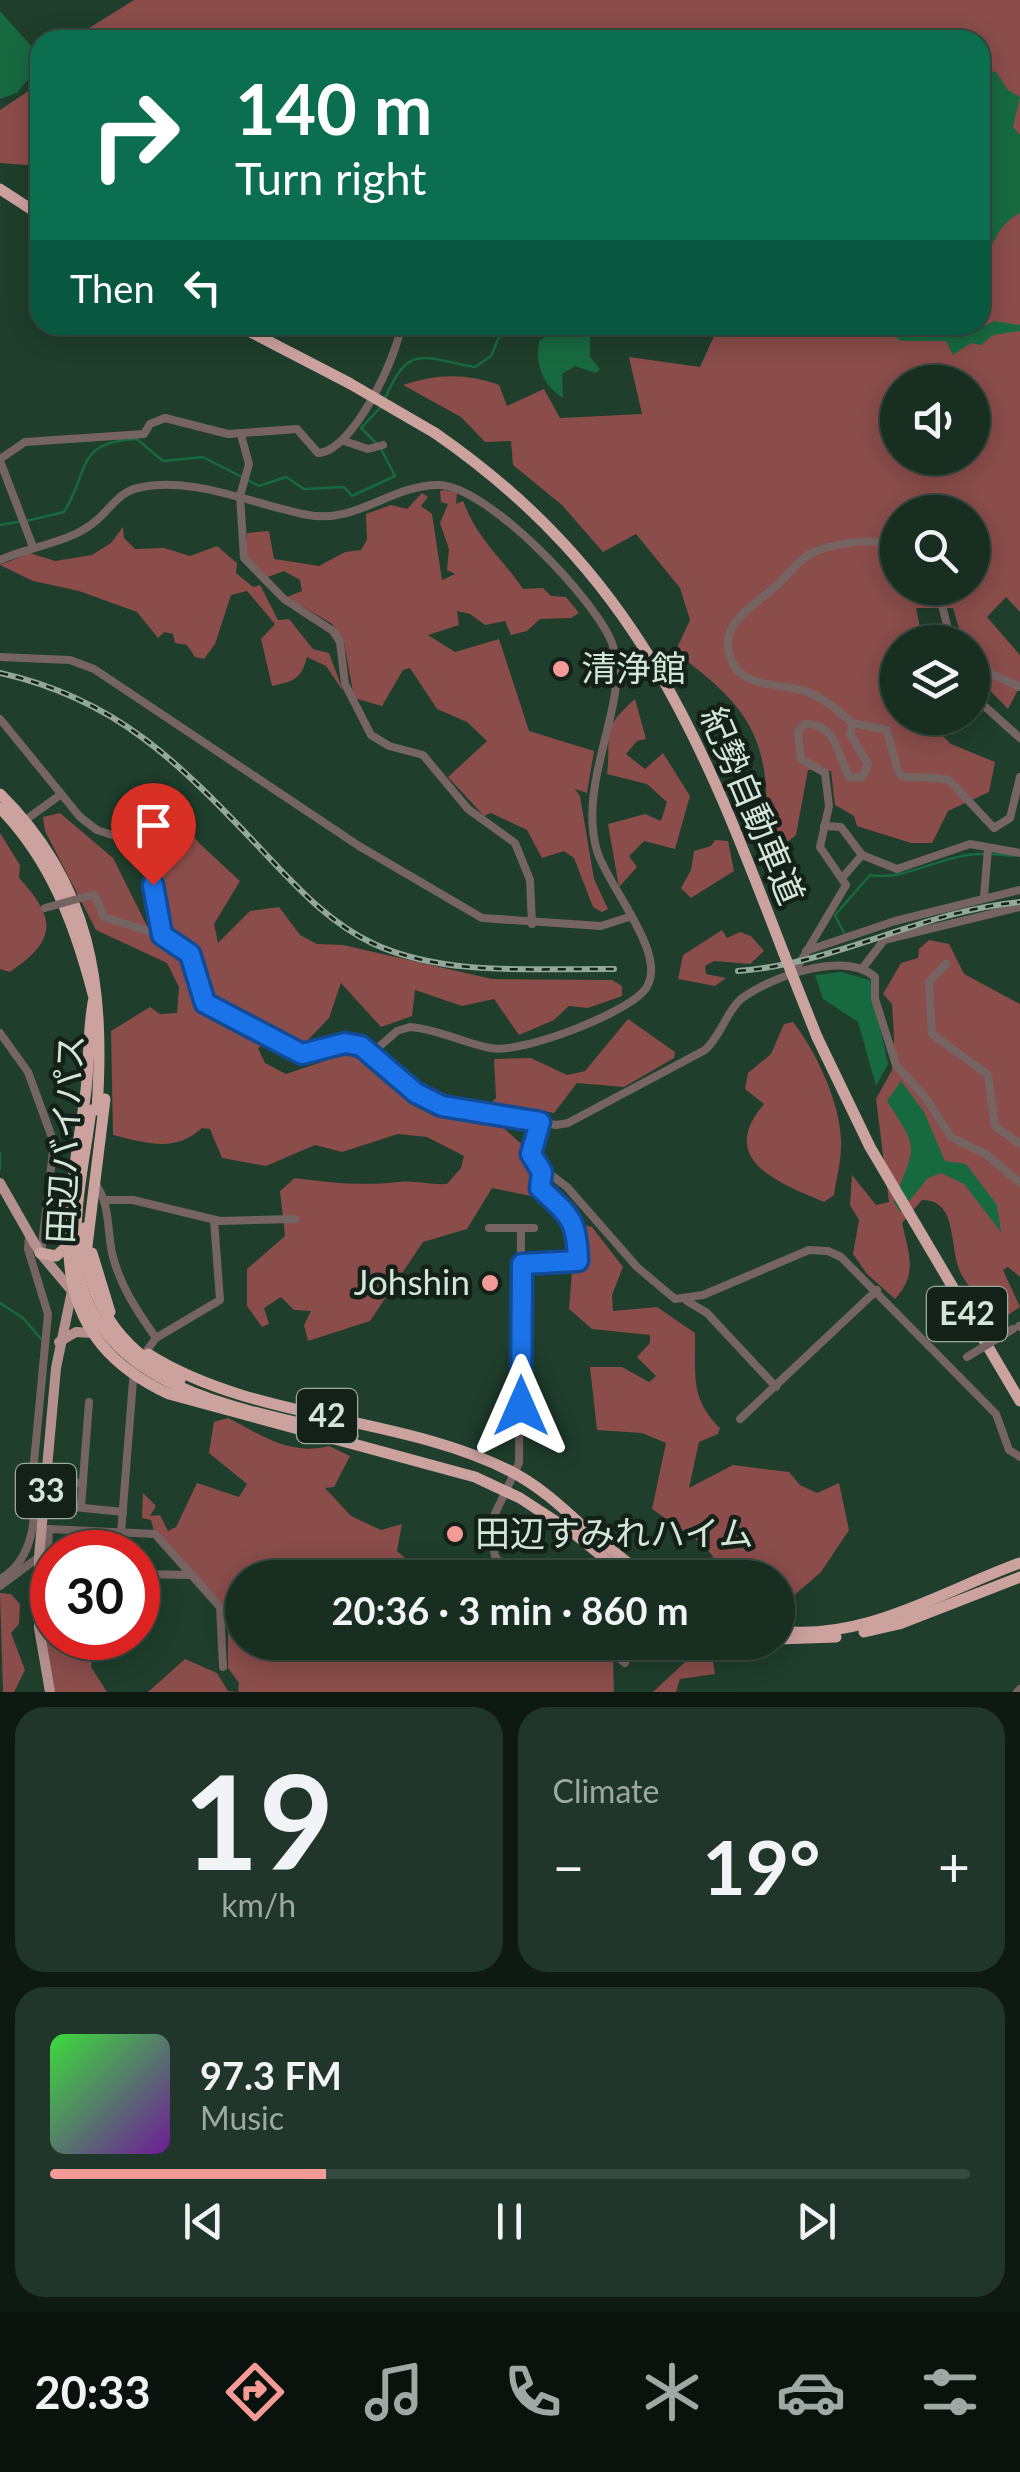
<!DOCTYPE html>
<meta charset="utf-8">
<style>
:root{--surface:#172e21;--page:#20362a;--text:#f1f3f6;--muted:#9ea8a5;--line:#364a3f;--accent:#f59b96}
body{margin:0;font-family:Lato,"Noto Sans JP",sans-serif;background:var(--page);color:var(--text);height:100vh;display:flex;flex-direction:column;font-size:38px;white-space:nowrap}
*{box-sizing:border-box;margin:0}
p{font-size:32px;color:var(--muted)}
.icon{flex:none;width:55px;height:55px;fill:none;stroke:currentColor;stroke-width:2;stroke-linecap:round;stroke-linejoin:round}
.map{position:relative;height:1692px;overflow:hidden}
.details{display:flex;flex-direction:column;gap:15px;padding:15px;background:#0d1912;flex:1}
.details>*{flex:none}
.top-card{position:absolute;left:30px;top:30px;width:960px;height:305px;border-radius:30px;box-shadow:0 5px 25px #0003,0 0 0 2px var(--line);background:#0b6e4f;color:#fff;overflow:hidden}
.tools{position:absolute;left:880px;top:365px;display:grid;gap:20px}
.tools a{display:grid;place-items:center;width:110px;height:110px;border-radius:50%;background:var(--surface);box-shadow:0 5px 25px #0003,0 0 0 2px var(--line);font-size:50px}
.speed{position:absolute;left:30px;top:1530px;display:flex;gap:20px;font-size:50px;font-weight:700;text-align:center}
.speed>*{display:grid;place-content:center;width:130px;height:130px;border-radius:50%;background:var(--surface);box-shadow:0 5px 25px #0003,0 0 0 2px var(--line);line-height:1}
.speed .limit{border:15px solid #d22;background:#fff;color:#111}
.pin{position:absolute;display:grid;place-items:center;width:85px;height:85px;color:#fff;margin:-102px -42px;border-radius:50% 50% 50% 0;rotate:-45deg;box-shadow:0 0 10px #0007}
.pin .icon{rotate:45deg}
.me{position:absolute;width:110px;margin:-55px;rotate:0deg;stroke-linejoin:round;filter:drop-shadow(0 0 8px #0008)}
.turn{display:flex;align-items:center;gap:35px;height:210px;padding:0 40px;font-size:45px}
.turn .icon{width:130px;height:130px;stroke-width:2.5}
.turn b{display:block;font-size:70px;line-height:85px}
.then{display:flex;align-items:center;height:95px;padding:0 40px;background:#0003;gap:20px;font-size:38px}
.big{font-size:75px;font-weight:700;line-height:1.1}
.details .widget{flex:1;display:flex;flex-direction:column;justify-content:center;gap:15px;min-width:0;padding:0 35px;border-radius:30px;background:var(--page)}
.details .dial{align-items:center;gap:0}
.dial b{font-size:130px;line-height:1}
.song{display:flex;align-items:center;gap:30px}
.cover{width:120px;height:120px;border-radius:15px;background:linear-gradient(135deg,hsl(120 70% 55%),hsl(280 70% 35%))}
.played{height:10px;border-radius:5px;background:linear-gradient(90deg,var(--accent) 30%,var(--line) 30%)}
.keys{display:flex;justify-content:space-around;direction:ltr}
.heat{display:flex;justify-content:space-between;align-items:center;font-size:55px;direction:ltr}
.details .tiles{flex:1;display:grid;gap:15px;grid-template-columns:1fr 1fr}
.widget:last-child{grid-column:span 2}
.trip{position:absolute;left:225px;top:1560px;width:570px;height:100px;border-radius:50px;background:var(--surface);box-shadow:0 5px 25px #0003,0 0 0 2px var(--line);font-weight:700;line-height:100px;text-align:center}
.menu{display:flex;height:160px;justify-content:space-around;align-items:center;background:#09120d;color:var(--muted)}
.menu .icon{width:70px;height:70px}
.menu .active{color:var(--accent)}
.menu b{font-size:45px;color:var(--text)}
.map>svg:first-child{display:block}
.green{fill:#8a4d4a;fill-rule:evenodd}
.water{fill:#176940}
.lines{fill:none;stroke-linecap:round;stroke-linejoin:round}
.stream{stroke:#176940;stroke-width:2.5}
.minor{stroke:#766463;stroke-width:8}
.major{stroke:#b4918e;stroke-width:10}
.highway{stroke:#cca29f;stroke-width:11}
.rail-casing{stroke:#92a89a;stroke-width:6}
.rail{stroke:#142119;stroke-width:2.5;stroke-dasharray:8;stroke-linecap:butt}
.minor-bridge{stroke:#766463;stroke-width:8}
.highway-bridge{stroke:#cca29f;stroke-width:11}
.route-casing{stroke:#114b97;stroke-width:25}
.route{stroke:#1a73e8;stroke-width:18}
.poi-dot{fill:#f59b96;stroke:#142119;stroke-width:4}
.labels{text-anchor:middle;stroke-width:9;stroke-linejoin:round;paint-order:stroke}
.shield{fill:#142119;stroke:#9aaa9f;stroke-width:2.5}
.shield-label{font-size:32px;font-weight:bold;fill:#d4e5d9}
.poi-label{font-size:35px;fill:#d4e5d9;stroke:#142119;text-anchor:start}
.street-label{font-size:35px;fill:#d4e5d9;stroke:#142119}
</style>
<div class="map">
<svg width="1020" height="1692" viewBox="0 0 1020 1692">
<rect width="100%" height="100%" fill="#1f3e2c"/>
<!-- green -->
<g class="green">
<path d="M134,0H1020V612L1006,597L987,617L1020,655V686L1008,709L973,673L972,642H963L953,608H916L923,642H898V718H924L951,744L995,762L989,792L948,811L932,843H911L857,826L854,816L835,805L831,771L808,770L796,835L780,848L766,839C771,740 753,710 675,652L690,620L680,588L636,534L603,552L562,505L513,465L511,441L485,442L461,417L403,385C438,374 464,373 499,385L507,406L544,389L560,418L642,414L629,357L700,367L719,325H980V40H70ZM898,382H972V458H898ZM898,512H972V588H898Z"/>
<path d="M40,76V166L0,163V110L39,84Z"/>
<path d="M444,490L457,493L456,504L463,501C479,542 500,555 523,589L543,588L551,596L566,597L579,613L571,618L540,619L527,631L511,635L505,621L485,625L470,614L457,611L459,625L428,635L455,652L499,639L529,731L594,751L587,793L575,789L580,796L594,879L608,909L602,912L593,907L574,858L564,851L542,858L527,830L491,813L484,816L448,777L487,741L467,722L437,709L410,668L403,670L382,706L354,698L344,642L332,624L287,597L302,591L300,580L284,571L268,577L247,556V533L269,531L274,559L319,566L345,552L361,550L367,540L366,514L391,505L407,509L422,493L428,497L421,506L432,514L442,580L455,574L447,570L449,549L440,523L448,504L441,502L440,491Z"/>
<path d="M123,527L124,538L135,549L164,548L190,556L217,546L237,563L236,573L253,587L260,585L278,620L289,619L313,649L329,653L343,691L326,666L307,657C301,679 295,681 272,686L261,639L275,624L247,591L231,595L215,644L204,659L195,657L187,645L175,643L173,634L164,632L158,638L137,612L79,591L33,581L0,565L30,553L55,561L92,555L111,543Z"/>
<path d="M635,699L646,739L637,741L626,754L645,769L663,753L690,796L675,849L644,841L629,856L637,867L619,887L608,824L645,814L661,821L667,802L647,784L607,774C612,736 599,730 635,699Z"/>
<path d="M148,789L162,793L199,843L240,881L214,924L218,943L250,911L279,907L300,935L317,944L343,945L492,979L612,980L622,986V996L588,1008L569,1006L554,1020L519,1035L494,999L462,1006L415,990L412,1016L381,1027L341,983L329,1018L306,1042L283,1036L258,1048L265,1063L286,1074L346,1054L365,1059L419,1106L474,1120L496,1098L494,1059L531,1058L567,1075L585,1071L628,1019L675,1052L674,1058L624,1087L577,1083L554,1113L517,1106L498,1123L525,1147L537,1184L531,1196L492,1188L467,1229L423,1242L370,1321L308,1341L304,1325L311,1311L294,1310L281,1297L264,1308L269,1324L262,1327L247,1306V1269L285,1236L280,1191L295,1178C331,1183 363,1186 399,1182C414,1180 430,1185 447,1184L461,1168L464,1156L427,1137L398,1134L342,1152L315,1145L266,1166L222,1158L210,1129L202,1128C175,1153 147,1143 113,1135L111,1031L150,1007L160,1014L177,1013L179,987L167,963L96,930L45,831L43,817L60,813L113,858L154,940H167L156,854L118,827Z"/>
<path d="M0,833L20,865L19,878C57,919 57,940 10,972L0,969Z"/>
<path d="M715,840L728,841L734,871L691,898L681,888L691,870L694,851L711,846Z"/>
<path d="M722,930L727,938L740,932L751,936L764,951L750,964L714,961L705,966L706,974L726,978L715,986L678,979L683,955Z"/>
<path d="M929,940L949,944L964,974L1020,1004V1277L1008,1267L1003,1270L1020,1307L999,1321C987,1308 972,1292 963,1277C947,1252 961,1200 922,1200L902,1223C909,1254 918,1274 895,1299L867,1274L853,1254L859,1220L850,1205L852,1175L876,1205L889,1202L876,1099L892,1070L894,1038L892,1004L883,994L901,963L918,958L919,949Z"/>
<path d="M793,1022C817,1052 843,1109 841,1147C841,1163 836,1179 834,1195L824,1202C779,1183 716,1160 764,1104L745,1089L748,1073L771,1054L784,1024Z"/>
<path d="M585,1225L592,1227L623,1267L612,1295L613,1311L657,1307L695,1333C696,1374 689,1397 720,1428L718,1434L699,1442L689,1488L733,1465L789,1472L800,1485L817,1493L839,1483L849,1530L821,1572L791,1598L778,1590V1578L726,1575L705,1546L652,1509L666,1443L642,1433L597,1430L590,1367H622L649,1382L656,1376L637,1357L650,1343V1335L592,1329L569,1309L572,1271L584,1268Z"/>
<path d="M228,1418C263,1436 290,1456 329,1446L350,1456L334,1487L325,1488L351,1516L381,1530L402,1524L397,1551L417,1568L439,1577L242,1578V1642L592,1643L613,1658L614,1692H148L185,1659L217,1673L228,1691L238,1692L239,1683L228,1668V1610L154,1531L151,1520L142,1518L143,1493L156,1506L150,1516L160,1515L168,1531L176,1527L197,1483L239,1497L247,1484L209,1453L214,1422Z"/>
<path d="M0,1593L11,1594L20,1604L19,1624L11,1633L25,1670L14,1692H3Z"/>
<path d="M45,1636L94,1638L91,1667L107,1692H53Z"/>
<path d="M698,1650L712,1656L715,1674L680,1679L676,1692H653Z"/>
</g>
<!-- water -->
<g class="water">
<path d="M0,11L31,46L40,65L17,93L0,99Z"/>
<path d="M980,61L982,69L996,72L1008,90L1020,97L1013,127L1020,135V213C987,230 986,268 984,300L980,304Z"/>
<path d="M994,321L1020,325V331L993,335L981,345L971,343L953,355L946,341H901L878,325L984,326Z"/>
<path d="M563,325H574L590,336V357L600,369L596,373L575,366L562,374L563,398C543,385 535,366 539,341Z"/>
<path d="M841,972L870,980L888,1064L876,1086L858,1022L823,999L815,975Z"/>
<path d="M901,1081L924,1112L945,1161L966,1164L997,1205L1001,1232L964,1184L941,1173L928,1178L900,1212L894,1202C914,1145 922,1154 887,1101Z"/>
</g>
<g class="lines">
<!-- stream -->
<g class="stream">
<path d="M385,399C408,341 425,359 475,367L491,356L499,337L530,325"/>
<path d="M376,443L361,428L382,406"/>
<path d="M26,521L64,512C90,471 74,442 137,439L163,461L203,457L259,486L286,477L304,489L344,487L352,496L395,476L381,449"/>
<path d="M0,525L18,522"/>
<path d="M992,854L1014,856"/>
<path d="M844,933L835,915L870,875C905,882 943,853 984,854"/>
<path d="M0,1153V1169"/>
<path d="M0,1303L23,1318L42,1340"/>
</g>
<!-- minor -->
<g class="minor">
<path d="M241,435L249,464L240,496L244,558L284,599L333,631L340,642L345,684L371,735L389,746L423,755L468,809L515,843L530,880L532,924"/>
<path d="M344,441L368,449L383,445"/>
<path d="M0,459L25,442L144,434L150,424L165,418L228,434L297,429L318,453C352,452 397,358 401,325"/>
<path d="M0,461L33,547"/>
<path d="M0,560C31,546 71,543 97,520C110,509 119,492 138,488C193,475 254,505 308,515C357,524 391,485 438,485C487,485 595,599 612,643C633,699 576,779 597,851C608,888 674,960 643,992C621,1015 522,1054 490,1048C463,1043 438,1029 410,1027L397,1031L371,1054"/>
<path d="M938,588L951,642"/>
<path d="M0,657L70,660L94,669L359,846L482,918L601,926L629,917"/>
<path d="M972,659L987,672L1020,687"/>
<path d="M897,676H898"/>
<path d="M972,695L1020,738"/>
<path d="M0,719L80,817L97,830L134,842L147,855L161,935L191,953L205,1003L290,1050C314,1057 335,1038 358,1045C381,1053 398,1082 419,1094C455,1116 514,1118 556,1125L568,1123L705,1050C721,1036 726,1012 741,999C770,977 844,950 875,977V999L896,1065L925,1097L951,1137L986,1154L1020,1183"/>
<path d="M853,723L887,730C905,798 891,769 949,780L994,828L1010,818L1020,777"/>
<path d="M24,821L60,795"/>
<path d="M824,826L841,827L862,855L897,869L970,844L1020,853"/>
<path d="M843,877L862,855"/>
<path d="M88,896L95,895L104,917L161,935"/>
<path d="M984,896L988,849"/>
<path d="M806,951L895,921L1020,890"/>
<path d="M946,964L929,982L932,1034L988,1075L995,1126L1020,1144"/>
<path d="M862,969L884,940L1020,907"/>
<path d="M795,971L846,885L820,847L829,806L825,773L801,759L798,732L804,724C839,723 837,758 850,778L862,777L868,764L850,734L853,723C838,711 825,699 808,692C784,683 745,689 732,662C715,627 752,606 774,588C787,577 798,559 814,552C838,542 873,538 898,545"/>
<path d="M0,1033L28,1072L54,1143L41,1253"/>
<path d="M540,1122L531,1154L534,1162L567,1187L637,1267L675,1299L703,1295L809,1250L828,1251L841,1257L996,1414L1009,1450L1020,1457"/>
<path d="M97,1186C110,1207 107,1228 112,1253C120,1286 137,1311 156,1338"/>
<path d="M108,1200H133L220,1221L295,1219"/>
<path d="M489,1228H534"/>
<path d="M522,1264L578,1261C578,1219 570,1216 541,1188L543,1172"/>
<path d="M687,1301L707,1313L776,1387"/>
<path d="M1019,1326L1020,1327"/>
<path d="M142,1357L156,1338L220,1300L214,1220"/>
<path d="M740,1419L877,1290"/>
<path d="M47,1481L83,1483"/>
<path d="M54,1505L123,1512"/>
<path d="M81,1507L89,1402"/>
<path d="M121,1533L134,1368"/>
<path d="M138,1574L192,1575"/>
<path d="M511,1578L495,1556L491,1535L493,1518L519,1463L521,1228"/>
<path d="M0,1579C28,1564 39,1524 31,1494L48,1314L28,1249L29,1236"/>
<path d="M0,1586L39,1557"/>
<path d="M52,1629L46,1595L49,1529L155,1534L220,1607L223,1667"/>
<path d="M600,1642L625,1663"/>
<path d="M1017,1692L1020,1689"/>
</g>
<!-- major -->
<g class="major">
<path d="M0,1183L40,1253L72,1291L56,1368L39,1557V1628L50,1692"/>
<path d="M59,1342L76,1332L92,1333"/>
</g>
<!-- highway -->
<g class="highway">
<path d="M0,189L40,215"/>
<path d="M237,325L349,383"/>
<path d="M435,433C637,573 700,735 784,954"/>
<path d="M0,794C92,885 105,987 97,1110"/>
<path d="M0,808C51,860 75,925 93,994"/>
<path d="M94,998C87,1030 90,1064 85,1098C68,1219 34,1331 169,1394L475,1477L520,1498L572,1532"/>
<path d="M817,1037L870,1147L1020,1401"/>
<path d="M40,1253L56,1256L70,1244"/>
<path d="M92,1253L110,1312"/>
<path d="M86,1254L105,1099"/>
<path d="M148,1354C254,1421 400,1415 510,1471C540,1486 564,1509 588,1531"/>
<path d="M566,1527L629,1578"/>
<path d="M584,1528L647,1578"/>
<path d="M778,1631C866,1641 940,1592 1020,1563"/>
<path d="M864,1632L899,1624L1020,1577"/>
<path d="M778,1639L836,1637"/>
</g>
<!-- rail casing -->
<g class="rail-casing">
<g id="rail">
<path d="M0,673C117,699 179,763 259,847C294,884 327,922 374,944C446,977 537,968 614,969"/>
<path d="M738,971C836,964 922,911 1020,902"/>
</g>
</g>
<!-- rail -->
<use href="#rail" class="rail"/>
<!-- minor-bridge -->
<g class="minor-bridge">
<path d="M45,908L88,896"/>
<path d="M967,1357L1013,1329"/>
</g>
<!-- highway-bridge -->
<g class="highway-bridge">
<path d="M349,383L435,433"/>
<path d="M784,954L817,1037"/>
<path d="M91,1110C85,1158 72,1212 77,1261C93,1394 251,1409 353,1436"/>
<path d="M84,1228C85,1299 117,1348 180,1380"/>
</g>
</g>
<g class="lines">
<!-- route casing -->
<g class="route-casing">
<path id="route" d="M153,885L162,935L190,954L205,1003L302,1054L345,1043L361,1046L416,1093L442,1106L540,1122L531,1154L542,1172L540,1188C570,1216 577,1219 578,1261L522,1264L521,1406"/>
</g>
<!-- route -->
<use href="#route" class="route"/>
</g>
<!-- markers -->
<g class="poi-dot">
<circle cx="561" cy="669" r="10"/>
<circle cx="490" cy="1283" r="10"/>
<circle cx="455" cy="1534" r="10"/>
</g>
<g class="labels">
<!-- shield labels -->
<g class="shield">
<rect x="927" y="1287" width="80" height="54" rx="8"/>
<rect x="297" y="1389" width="60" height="54" rx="8"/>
<rect x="16" y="1464" width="60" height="54" rx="8"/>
</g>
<g class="shield-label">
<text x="967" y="1325">E42</text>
<text x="327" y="1427">42</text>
<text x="46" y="1502">33</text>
</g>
<!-- poi labels -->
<g class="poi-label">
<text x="581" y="681">清浄館</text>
<text x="470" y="1295" text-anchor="end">Johshin</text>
<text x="475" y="1546">田辺すみれハイム</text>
</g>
<!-- street labels -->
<g class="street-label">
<text transform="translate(752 806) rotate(67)" y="12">紀勢自動車道</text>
<text transform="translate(66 1139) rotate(-87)" y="12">田辺バイパス</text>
</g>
</g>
</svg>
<div class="tools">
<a><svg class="icon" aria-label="sound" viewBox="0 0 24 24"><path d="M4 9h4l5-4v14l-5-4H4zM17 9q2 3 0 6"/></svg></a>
<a><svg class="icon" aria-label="search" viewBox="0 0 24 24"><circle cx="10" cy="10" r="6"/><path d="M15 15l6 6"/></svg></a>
<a><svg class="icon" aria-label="layers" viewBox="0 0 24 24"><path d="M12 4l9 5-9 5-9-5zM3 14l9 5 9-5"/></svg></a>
</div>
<div class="speed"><div class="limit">30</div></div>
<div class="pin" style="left:153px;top:885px;background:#d93025"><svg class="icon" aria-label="arrive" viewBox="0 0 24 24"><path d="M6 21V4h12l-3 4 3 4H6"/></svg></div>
<svg class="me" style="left:521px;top:1406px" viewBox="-20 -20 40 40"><path d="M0-17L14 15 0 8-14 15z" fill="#1a73e8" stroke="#fff" stroke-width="4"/></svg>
<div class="trip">20:36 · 3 min · 860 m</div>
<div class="top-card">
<div class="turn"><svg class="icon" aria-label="right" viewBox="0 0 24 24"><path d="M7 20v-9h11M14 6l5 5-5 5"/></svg><div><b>140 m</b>Turn right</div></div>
<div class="then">Then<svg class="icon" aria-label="left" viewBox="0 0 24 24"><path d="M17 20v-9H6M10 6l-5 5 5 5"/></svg></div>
</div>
</div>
<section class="details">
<div class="tiles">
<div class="widget dial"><b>19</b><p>km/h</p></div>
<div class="widget"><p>Climate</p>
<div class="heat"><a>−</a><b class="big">19°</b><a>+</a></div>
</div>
<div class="widget">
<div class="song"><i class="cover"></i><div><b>97.3 FM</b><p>Music</p></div></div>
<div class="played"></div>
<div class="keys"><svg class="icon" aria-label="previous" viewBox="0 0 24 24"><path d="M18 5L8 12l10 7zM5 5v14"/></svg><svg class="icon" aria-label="pause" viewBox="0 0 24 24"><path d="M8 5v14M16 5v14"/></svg><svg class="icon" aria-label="next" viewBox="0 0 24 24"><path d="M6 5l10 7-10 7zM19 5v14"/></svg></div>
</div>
</div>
</section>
<nav class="menu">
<b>20:33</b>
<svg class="icon active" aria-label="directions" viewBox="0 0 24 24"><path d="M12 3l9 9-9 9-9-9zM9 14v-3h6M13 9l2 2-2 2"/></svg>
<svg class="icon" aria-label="music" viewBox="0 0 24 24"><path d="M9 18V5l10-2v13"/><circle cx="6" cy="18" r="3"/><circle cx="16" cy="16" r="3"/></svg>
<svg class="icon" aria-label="phone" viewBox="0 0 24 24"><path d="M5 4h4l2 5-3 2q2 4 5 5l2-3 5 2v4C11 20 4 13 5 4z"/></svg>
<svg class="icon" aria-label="climate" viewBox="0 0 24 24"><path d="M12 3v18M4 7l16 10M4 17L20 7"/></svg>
<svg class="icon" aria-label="car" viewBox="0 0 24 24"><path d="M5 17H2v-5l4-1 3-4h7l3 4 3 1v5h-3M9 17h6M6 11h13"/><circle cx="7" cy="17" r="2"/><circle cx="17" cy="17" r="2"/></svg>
<svg class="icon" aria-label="filters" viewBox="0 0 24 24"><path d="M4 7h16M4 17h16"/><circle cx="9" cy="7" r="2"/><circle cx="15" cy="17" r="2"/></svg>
</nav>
